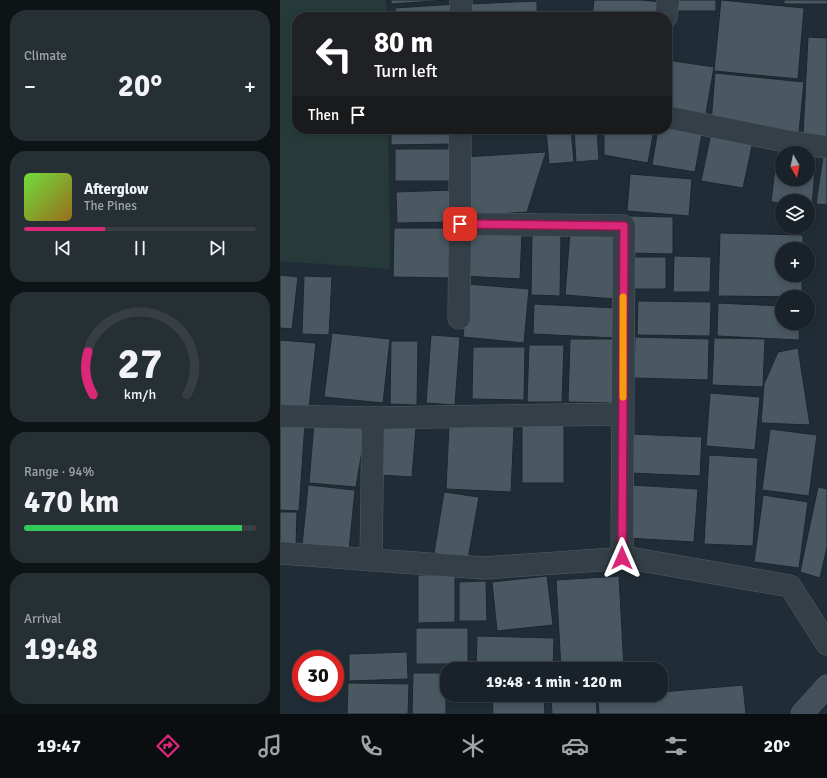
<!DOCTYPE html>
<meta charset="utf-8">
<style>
:root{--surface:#192228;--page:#262f34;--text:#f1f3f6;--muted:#9fa4a8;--line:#373f45;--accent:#db2777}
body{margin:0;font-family:Signika,sans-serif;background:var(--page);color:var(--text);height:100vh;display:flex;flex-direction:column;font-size:15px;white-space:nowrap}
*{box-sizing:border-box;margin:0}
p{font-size:13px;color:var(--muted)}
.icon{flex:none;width:22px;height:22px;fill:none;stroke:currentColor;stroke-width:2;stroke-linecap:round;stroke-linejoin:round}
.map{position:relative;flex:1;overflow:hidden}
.sheet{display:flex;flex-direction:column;gap:10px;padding:10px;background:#0e1316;width:280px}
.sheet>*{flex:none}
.guide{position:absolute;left:12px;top:12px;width:380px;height:122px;border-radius:16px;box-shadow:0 2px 6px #0003,0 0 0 1px var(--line);background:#202124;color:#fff;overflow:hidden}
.needle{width:26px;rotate:171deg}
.buttons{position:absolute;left:495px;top:146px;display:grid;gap:8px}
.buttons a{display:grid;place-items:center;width:40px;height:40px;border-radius:50%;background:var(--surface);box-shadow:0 2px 6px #0003,0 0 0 1px var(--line);font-size:20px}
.speed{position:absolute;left:12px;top:650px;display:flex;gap:8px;font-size:20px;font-weight:700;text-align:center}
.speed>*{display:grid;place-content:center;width:52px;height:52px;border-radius:50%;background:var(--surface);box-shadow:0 2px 6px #0003,0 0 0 1px var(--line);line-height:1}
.speed .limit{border:6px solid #d22;background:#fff;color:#111}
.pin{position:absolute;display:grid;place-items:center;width:34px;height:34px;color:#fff;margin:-17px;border-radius:8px;box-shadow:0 2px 6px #0006}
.me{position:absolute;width:44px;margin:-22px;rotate:0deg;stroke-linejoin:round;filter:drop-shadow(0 0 3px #0008)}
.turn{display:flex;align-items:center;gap:14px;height:84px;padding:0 16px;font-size:18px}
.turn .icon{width:52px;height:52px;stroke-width:2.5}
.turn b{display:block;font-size:28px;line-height:34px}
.then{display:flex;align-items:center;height:38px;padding:0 16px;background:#0003;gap:8px;font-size:15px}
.big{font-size:30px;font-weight:700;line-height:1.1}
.sheet .widget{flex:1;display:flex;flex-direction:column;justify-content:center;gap:6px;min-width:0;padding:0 14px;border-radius:16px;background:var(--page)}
.sheet .dial{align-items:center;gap:0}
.dial svg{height:104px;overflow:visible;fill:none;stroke:var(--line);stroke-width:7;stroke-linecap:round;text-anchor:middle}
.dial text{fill:var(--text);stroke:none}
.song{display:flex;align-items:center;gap:12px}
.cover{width:48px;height:48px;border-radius:6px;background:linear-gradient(135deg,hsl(100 70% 55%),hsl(40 70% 35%))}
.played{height:4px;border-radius:2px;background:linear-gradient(90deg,var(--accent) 35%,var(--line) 35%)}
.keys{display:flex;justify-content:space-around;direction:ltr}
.heat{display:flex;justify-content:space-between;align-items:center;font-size:22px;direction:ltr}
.charge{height:6px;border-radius:3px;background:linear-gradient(90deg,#34c759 94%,var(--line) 0)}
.trip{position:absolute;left:160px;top:662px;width:228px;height:40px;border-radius:16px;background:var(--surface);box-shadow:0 2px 6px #0003,0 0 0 1px var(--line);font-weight:700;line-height:40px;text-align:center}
.dock{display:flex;height:64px;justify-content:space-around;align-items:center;background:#0a0e10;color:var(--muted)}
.dock .icon{width:28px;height:28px}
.dock .selected{color:var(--accent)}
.dock b{font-size:18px;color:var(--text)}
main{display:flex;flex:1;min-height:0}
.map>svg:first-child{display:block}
.green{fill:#263b39}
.building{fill:#4a5862;stroke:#1c262d}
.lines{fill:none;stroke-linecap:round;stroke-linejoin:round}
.street-casing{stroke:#525d64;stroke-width:23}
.secondary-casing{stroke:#525d64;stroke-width:23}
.street{stroke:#353f47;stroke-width:22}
.secondary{stroke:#434f5a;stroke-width:22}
.route-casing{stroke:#8e194d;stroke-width:10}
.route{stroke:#db2777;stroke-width:7}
.slow{stroke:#f59e0b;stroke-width:7}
</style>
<main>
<section class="sheet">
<div class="widget"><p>Climate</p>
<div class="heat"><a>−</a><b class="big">20°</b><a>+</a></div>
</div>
<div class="widget">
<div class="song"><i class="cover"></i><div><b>Afterglow</b><p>The Pines</p></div></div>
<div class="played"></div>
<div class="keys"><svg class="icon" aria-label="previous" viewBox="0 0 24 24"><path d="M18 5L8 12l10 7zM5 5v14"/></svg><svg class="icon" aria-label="pause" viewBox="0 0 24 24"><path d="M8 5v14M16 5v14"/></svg><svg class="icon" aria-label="next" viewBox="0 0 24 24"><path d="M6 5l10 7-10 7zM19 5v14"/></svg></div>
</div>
<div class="widget dial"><svg viewBox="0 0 100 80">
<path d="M14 69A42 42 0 1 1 86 69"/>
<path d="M14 69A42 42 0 0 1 10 36" stroke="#db2777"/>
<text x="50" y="56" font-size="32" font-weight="700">27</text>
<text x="50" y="72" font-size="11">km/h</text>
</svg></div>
<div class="widget"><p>Range · 94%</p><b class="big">470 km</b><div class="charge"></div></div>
<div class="widget"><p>Arrival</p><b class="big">19:48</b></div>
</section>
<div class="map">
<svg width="547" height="714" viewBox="0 0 547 714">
<rect width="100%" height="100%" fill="#212d36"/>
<!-- green -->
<path class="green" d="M0,0H106V17H17V129H108L110,269L0,261Z"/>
<!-- building -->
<g class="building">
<path d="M111,0H169L111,4Z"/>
<path d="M314,0H361L382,2L380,17H312Z"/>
<rect x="394" y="0" width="42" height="11"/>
<path d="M441,0L524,8L518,79L434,71Z"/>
<rect x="504" y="0" width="43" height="4"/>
<path d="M257,1V17H187V4Z"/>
<path d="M176,4L177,17H116L115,8Z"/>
<path d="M528,37L547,38V137L523,136Z"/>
<path d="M387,60L434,67L425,119L387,113Z"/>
<path d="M435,73L524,82L519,132L431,122Z"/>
<path d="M387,123L423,128L415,172L372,165L378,129H387Z"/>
<path d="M111,129H170L171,144L111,145Z"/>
<path d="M266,129H291L294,162L269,164Z"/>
<path d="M294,129H317L319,160L296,162Z"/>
<path d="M324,129H374L368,163L324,155Z"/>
<path d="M431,133L473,141L463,188L421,181Z"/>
<path d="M115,149H172L171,181H115Z"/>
<path d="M266,152L247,212L187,216L183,157Z"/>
<path d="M497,152L504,153H502V179H528V156L536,158L532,206H528V201H502V203L491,202Z"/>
<path d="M543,157H547V205L536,204Z"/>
<path d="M350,174L412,179L409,216L347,211Z"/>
<path d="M173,190V222L117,223L116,192Z"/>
<path d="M349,216L393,217V254L348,253Z"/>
<path d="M114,228H173L172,278L113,277Z"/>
<path d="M185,229L242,233L240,279L182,276Z"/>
<path d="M252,232L281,233L280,296L251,295Z"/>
<path d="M290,232L339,236L335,299L285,295Z"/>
<path d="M440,233L523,235V249H502V275H522V297L438,296Z"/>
<path d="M394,256L431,257L430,292H393Z"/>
<rect x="353" y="257" width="33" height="32"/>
<path d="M0,275L18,277L12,329L0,328Z"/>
<path d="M24,276L52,277L49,335L22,334Z"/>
<path d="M188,284L249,289L244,343L183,337Z"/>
<path d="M358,301L431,302L430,336L357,335Z"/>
<path d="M438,303L502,306V323H520L519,340L437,336Z"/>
<path d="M254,304L337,308L335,338L253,334Z"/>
<path d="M52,333L110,339L103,403L44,397Z"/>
<path d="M151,335L180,337L175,405L146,403Z"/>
<path d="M355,337L429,339L428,380L354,378Z"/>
<path d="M434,338L485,339L483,387L432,385Z"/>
<path d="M290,339H336L335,403L288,402Z"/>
<path d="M0,340L36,343L29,408L0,405Z"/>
<path d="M111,341H138L137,405L110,404Z"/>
<path d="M249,345H284L282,402H247Z"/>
<path d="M193,347H245L244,400L192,399Z"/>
<path d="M518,348L530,425L481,423L484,384L498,352Z"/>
<path d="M430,393L480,397L475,450L426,446Z"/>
<path d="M0,422L25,423L19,511L0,510Z"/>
<path d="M34,423L86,426L76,487L29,483Z"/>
<rect x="242" y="423" width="42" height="60"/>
<path d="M104,424L136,427L132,477L100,475Z"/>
<path d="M169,425L234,427L231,492L166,489Z"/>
<path d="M490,429L537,435L529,496L482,490Z"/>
<path d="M352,434L422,437L420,476L350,473Z"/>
<path d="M429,455L478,458L473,546L424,544Z"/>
<path d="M28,485L75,490L69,550L22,546Z"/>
<path d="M351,485L418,489L414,542L348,538Z"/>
<path d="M538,487L547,489V547L540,578L520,572Z"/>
<path d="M164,492L199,497L188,559L154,553Z"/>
<path d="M483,495L528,502L519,568L474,562Z"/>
<path d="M0,512H17L16,546L0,545Z"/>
<path d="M138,575H175V622L138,623Z"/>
<path d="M267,576L273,625L217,631L212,582Z"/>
<path d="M339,576L344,668L281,669L276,580Z"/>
<path d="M206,581L207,621H179V582Z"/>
<rect x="136" y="628" width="52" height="36"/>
<path d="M197,636L274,638L273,669H196Z"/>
<path d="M127,652L128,679L69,681V654Z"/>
<path d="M133,673H166V714H132Z"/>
<path d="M68,683L129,684L128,714H67Z"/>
<path d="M463,685L466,714H319L318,696L381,695V692Z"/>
<path d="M212,695H264L265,714H213Z"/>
<path d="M316,697L317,714H272L271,700Z"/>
</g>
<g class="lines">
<!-- street casing -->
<g class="street-casing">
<g id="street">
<path d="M181,17V0"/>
<path d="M386,17L388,0"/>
<path d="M387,117L510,142L547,147"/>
<path d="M180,129V224L344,226L342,558"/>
<path d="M179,318L180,224"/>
<path d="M0,416L93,418L342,414"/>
<path d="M0,553L203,568L349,558L510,586L547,644"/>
<path d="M91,560L93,418"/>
</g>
</g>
<!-- secondary casing -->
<g class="secondary-casing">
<path id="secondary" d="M522,714L547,686"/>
</g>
<!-- street -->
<use href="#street" class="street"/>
<!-- secondary -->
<use href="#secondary" class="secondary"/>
</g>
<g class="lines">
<!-- route casing -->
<g class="route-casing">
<path id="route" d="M180,224L344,226L342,558"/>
</g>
<!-- route -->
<use href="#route" class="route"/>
<!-- slow -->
<path class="slow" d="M343,397V297"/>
</g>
</svg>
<div class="buttons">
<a><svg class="needle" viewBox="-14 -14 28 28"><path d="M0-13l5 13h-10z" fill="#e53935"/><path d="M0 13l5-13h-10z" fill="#9fa4a8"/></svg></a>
<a><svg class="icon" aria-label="layers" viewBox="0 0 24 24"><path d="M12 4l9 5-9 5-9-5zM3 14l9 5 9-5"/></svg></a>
<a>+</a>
<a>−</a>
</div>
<div class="speed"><div class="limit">30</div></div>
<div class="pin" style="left:180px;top:224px;background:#d93025"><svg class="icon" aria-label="arrive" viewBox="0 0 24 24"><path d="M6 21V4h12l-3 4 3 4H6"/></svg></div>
<svg class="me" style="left:342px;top:558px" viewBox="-20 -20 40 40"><path d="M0-17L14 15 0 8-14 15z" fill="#db2777" stroke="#fff" stroke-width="4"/></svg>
<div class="trip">19:48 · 1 min · 120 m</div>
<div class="guide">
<div class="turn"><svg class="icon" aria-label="left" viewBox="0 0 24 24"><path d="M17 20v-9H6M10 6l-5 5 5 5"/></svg><div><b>80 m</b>Turn left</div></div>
<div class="then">Then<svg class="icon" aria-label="arrive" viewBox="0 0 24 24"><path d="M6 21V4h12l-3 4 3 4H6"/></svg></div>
</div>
</div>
</main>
<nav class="dock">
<b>19:47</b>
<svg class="icon selected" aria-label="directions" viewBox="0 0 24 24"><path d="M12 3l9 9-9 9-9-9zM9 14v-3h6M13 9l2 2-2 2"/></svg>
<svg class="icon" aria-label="music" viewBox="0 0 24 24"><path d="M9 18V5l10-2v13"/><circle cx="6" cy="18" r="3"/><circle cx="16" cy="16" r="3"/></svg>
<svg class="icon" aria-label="phone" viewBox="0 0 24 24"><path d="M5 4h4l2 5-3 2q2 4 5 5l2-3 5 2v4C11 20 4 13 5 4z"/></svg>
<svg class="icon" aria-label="climate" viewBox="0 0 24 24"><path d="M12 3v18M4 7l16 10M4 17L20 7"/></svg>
<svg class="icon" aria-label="car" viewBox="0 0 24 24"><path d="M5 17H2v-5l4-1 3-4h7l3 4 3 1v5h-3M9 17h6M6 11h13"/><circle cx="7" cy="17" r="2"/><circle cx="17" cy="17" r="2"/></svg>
<svg class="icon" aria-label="filters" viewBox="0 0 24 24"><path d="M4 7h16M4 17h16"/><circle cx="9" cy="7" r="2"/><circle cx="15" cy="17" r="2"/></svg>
<b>20°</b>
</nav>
